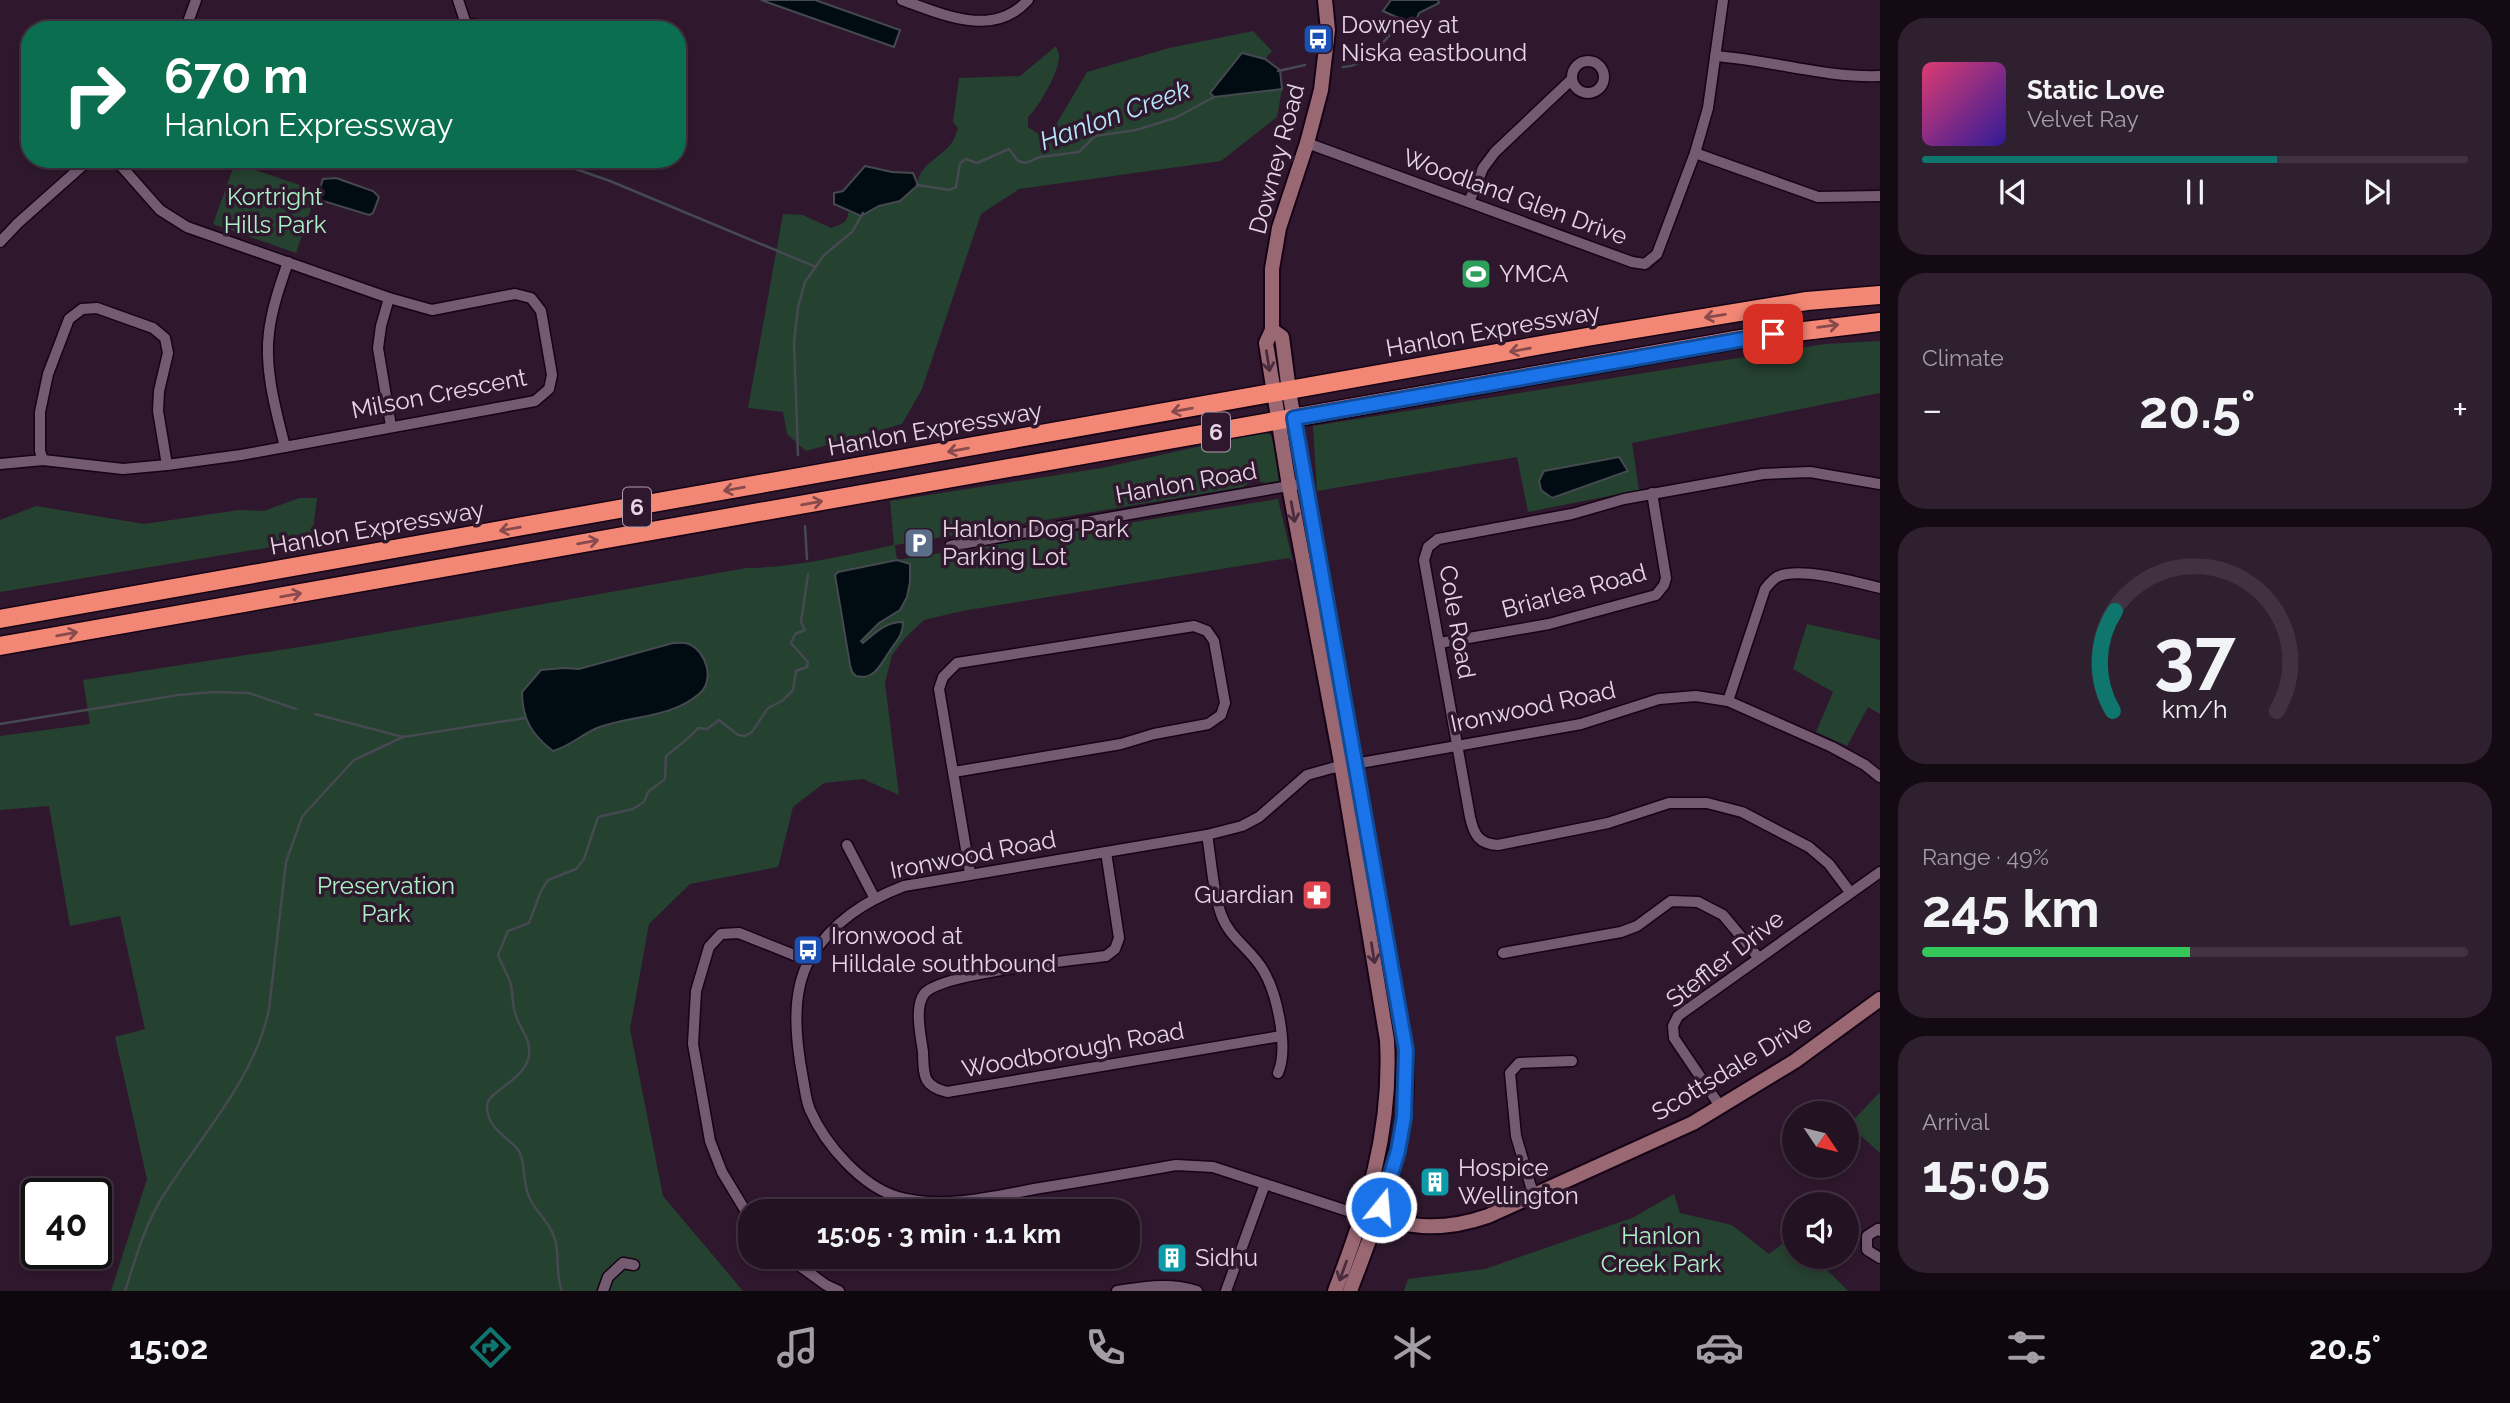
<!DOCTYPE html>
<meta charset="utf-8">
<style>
:root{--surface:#231222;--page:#2f202f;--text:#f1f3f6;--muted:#a39ea5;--line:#403240;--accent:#0f766e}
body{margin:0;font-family:Raleway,sans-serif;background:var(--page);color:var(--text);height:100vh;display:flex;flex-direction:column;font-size:26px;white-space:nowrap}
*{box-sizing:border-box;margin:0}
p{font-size:23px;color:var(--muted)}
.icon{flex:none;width:38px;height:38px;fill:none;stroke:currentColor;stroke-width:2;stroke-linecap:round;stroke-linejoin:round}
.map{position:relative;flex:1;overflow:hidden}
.panel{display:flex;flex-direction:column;gap:18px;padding:18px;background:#130a13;width:630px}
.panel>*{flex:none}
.top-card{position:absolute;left:21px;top:21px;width:665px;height:147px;border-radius:28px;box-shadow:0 4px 10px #0003,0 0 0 2px var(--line);background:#0b6e4f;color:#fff;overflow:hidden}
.needle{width:46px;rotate:125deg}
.buttons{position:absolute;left:1782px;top:1101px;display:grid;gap:14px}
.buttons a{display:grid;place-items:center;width:77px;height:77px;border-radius:50%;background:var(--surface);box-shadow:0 4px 10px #0003,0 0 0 2px var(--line);font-size:35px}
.speed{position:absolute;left:21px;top:1178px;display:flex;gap:14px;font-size:35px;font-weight:700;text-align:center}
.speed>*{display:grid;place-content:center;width:91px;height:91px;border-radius:50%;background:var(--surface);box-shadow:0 4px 10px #0003,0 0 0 2px var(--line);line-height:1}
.speed .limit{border:4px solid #111;border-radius:10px;background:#fff;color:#111}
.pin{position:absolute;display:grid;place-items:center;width:60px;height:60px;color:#fff;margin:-30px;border-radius:14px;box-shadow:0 4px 10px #0006}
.me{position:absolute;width:77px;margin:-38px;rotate:17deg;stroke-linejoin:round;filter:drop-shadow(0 0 5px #0008)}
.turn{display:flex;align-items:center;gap:24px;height:147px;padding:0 28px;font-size:32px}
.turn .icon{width:91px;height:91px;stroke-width:2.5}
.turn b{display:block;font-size:49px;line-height:60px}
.big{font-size:52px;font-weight:700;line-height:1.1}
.panel .tile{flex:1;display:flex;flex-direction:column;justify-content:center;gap:10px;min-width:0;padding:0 24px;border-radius:28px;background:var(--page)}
.panel .dial{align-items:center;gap:0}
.dial svg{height:182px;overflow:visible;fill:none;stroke:var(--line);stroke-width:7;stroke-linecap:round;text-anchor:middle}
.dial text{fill:var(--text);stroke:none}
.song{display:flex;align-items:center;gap:21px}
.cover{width:84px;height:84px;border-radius:10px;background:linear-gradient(135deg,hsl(340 70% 55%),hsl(250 70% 35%))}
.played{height:7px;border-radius:4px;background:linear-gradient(90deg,var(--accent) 65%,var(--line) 65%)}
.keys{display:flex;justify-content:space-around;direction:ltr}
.heat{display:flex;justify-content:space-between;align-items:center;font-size:38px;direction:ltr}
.charge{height:10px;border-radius:5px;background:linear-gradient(90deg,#34c759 49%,var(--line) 0)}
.trip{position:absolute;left:738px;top:1199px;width:402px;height:70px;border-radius:28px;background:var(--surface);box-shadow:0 4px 10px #0003,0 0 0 2px var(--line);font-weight:700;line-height:70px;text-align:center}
.dock{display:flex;height:112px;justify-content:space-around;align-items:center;background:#0e070e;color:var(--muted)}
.dock .icon{width:49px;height:49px}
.dock .on{color:var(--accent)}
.dock b{font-size:32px;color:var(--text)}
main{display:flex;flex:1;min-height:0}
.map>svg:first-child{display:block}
.green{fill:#254130}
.water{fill:#000c11;stroke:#454950;stroke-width:2}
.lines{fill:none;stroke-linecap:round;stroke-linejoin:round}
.stream{stroke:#454950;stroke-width:2.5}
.street-casing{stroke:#160315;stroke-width:13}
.secondary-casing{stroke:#160315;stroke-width:18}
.highway-casing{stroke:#160315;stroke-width:21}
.street{stroke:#755b72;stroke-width:10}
.secondary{stroke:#9a6873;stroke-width:14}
.highway{stroke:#f28775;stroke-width:18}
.oneway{stroke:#874a4d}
.oneway2{stroke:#4a2c3e}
.route-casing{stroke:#114b97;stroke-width:18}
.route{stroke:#1a73e8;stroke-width:12}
.labels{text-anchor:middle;stroke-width:7;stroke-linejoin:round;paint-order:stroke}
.shield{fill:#2f182d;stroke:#af9dad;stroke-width:2}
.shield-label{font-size:23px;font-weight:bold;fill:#e6d6e4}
.poi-label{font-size:24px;fill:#e6d6e4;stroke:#2f182d;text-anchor:start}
.street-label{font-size:24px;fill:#e6d6e4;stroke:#2f182d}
.park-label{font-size:24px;fill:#aaf2c6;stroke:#2f182d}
.water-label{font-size:26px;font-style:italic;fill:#b7e8fb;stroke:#2f182d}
</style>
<main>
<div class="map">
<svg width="1880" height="1291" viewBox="0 0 1880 1291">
<rect width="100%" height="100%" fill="#2f182d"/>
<!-- green -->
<g class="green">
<path d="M1253,31L1272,51L1265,59L1242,54L1214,97L1282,89L1277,117L1221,161L1019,189L981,214L922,389L902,424L806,451L787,434L783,412L748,408L783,214L803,215L831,228C840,225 849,222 848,212L861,216L879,206L900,201L918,185C917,166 940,158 950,145C954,141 956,133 958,128L953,122L959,78L1020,76L1056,46C1057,49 1059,53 1059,57C1059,72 1039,107 1028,117V127L1041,136L1050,135L1087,72L1169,48Z"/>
<path d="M235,163L317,191L296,253L213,224Z"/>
<path d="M1880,341V393L1632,443L1639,490L1528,512L1517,457L1317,491L1313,426L1825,344Z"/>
<path d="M1264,432L1271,435L1282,476L1279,481L1266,483L1253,480L1243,487L895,545L897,560L1278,499L1293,562L1289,558L962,611L924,620L906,637L892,655L885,683L899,795L863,779L824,783L793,807L778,867L690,884L649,924L630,1029L663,1196L743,1291H111L147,1179L115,1037L145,1029L120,916L70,926L49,806L0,810V736L90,724L83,680L319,644L746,568C796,568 845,555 894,545L890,501L1102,468Z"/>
<path d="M299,498H317L312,537L308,541L0,592V520L36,506L144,524L239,510L264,511Z"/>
<path d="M1807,624L1880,640V714L1868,707L1847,746L1816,732L1833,692L1793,669Z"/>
<path d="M1879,1093L1880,1094V1153L1849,1125Z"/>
<path d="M1674,1194L1680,1213L1732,1225L1769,1254L1794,1235V1256L1822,1257L1827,1270L1848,1291H1404L1408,1279L1485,1269L1632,1218Z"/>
</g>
<!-- water -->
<g class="water">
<path d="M761,0H815L900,30L894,47Z"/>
<path d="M1391,0H1438L1439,3L1419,13L1414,25L1383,11Z"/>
<path d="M1242,53L1265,59L1280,70L1282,89L1214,97L1210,93Z"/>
<path d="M865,166L892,172L913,173L918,185L900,201L879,206L861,216L834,204V193L843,191Z"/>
<path d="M336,178L373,191L379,197L373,213L369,215L320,200L318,194L323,179Z"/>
<path d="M1619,457L1628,471L1552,498L1541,490L1539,481L1544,471Z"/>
<path d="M897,560L910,564V582L907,597L900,610L879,623L861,641L863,643C876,632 885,622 903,622C903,636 896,641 889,652C881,664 874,681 856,676L852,672L850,665L835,575L838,572Z"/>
<path d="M673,643C678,643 684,642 689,644C707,652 715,681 699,694C670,719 630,715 597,728C581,735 570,746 553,751C532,735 522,719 522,692L541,670L564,668L579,669Z"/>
</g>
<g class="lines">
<!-- stream -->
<g class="stream">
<path d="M213,21L216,30"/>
<path d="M1343,67C1368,67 1388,36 1403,19"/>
<path d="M1278,71L1305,65"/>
<path d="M547,159L610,181L816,267"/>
<path d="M917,185L950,190L956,187L960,163L966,159L977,163L1009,149L1018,161L1026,163L1040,157L1079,152L1095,136L1136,130L1175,118L1214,97"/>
<path d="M798,455L794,342L798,307L805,282L824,255L852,232L863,213"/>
<path d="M805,526L807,559"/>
<path d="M315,714L403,737"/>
<path d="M0,724L178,695L214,692L249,693L296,709"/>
<path d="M125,1291C135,1260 144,1228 160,1201C198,1138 254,1082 269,1009L286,862L302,817L308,810L354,760L403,737L525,718"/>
<path d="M562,1291C556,1277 559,1259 556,1244C553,1225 538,1215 530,1199C522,1183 526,1168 520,1153C514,1139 488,1133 487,1107C486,1091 524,1082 529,1056C531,1038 521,1031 516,1016C512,1007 513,995 511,985C508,975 502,965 498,955L508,931L529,923L541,891L548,880L576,869L584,859L598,817L633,809L644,802L648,792L665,779L666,756C677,747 689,739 698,728L707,729L719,720L738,735L745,736L752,732L768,708L782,701L793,690L796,671L807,667L808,662L791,643L795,634L805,630L801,622L808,574"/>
</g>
<!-- street casing -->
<g class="street-casing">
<g id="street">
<path d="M458,0L466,24"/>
<path d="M902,0C942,14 993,39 1028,0"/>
<path d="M185,30L196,0"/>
<path d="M465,30L466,24L483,26L488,30"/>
<path d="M1715,56C1770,60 1825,78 1880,76"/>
<circle cx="1588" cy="77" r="16"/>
<path d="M1307,143L1632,262L1645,264L1657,254L1695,153L1708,108L1723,0"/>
<path d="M1695,153L1818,197L1880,196"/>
<path d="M1469,202L1483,168L1495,152L1572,79"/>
<path d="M0,242L18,223L90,159"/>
<path d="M389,298L381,326L378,348L391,426"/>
<path d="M285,447C276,411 264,369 269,332C272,308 280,285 288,262"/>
<path d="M43,460L40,451V412L48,374L69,319L82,309L97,308L153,328L165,338L168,353L159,391L158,411L167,465"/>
<path d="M0,464L43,460L123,469L167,465L241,455L535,401L549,389L552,375L541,311L531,298L515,294L432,310L389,298L187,227L160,210L115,159"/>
<path d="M950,546L1305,483"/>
<path d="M1440,643L1549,624L1656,595L1664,585L1666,578L1652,493"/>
<path d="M1728,701L1765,589C1769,584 1772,580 1777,577C1798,566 1856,582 1880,588"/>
<path d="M954,772L1121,744L1154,734L1208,724L1221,715L1225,703L1214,641L1207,631L1194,626L957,663L943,677L939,689L970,873"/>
<path d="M1207,835C1211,858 1213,893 1221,914C1229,938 1251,949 1263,970C1277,993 1289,1048 1278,1073"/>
<path d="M847,845L874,897"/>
<path d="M1106,852L1119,938L1115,949L1106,956C1076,960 939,973 924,994C914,1008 921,1036 923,1052C924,1075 922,1086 947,1092L1281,1036"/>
<path d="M1850,892L1829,864L1809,847L1742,812L1707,803H1669L1608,823L1498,845C1479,844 1474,835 1470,817L1424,560L1428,547L1438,539L1572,514L1624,499L1763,474L1810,472L1880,484"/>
<path d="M1503,953L1621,932L1637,926L1671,901L1698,902L1723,915L1758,957"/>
<path d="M1720,1106L1674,1038L1673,1026L1678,1016L1880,872"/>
<path d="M1534,1197L1516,1136L1510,1073L1519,1063L1572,1061"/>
<path d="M1363,1216L1213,1167L1176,1165C1131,1173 1085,1181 1040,1188C994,1196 944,1210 898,1197C861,1186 825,1144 810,1110C806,1101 805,1089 803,1079C796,1042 790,993 810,959C832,922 865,901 904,886L1207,835L1242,826L1259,817L1307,775L1332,768L1581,724L1659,699L1696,696L1728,701L1832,747L1865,765L1880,777"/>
<path d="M751,1220L722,1172L710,1141L693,1044L696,991L709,947L721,934L739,933L809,961"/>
<path d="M1880,1231L1878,1229L1867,1236V1250L1880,1258"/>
<path d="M786,1256L826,1285L839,1291"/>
<path d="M603,1291L608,1277L623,1263L634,1265"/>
<path d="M1117,1291C1145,1287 1169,1282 1197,1291"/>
<path d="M1226,1291L1265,1184"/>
</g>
</g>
<!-- secondary casing -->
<g class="secondary-casing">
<g id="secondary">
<path d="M1325,0L1328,30L1321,90L1307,143L1279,228L1272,269V330L1266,343L1289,486L1340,757L1387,1040C1392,1132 1367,1207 1335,1291"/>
<path d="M1272,330L1282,337L1289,391L1406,1050C1406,1073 1407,1097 1403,1120C1394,1179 1371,1235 1350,1291"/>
<path d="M1368,1217C1413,1227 1442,1232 1488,1216L1693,1123L1795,1061L1880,999"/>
</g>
</g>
<!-- highway casing -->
<g class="highway-casing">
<g id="highway">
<path d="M0,619L1587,337L1807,301L1880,295"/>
<path d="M0,646L1746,338L1880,322"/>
</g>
</g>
<!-- street -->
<use href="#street" class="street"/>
<!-- secondary -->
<use href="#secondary" class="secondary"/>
<!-- highway -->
<use href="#highway" class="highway"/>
</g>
<!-- one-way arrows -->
<defs><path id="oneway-shaft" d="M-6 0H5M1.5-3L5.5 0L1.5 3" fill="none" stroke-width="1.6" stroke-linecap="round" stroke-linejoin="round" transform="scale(1.75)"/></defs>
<g class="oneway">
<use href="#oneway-shaft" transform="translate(1715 316) rotate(171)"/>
<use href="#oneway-shaft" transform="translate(1828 326) rotate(-7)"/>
<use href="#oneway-shaft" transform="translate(1520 350) rotate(170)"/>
<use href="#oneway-shaft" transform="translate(1182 410) rotate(170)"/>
<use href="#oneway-shaft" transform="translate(958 450) rotate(170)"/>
<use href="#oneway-shaft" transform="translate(734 489) rotate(170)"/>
<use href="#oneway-shaft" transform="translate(812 503) rotate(-10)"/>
<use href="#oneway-shaft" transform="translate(510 529) rotate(170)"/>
<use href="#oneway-shaft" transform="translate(588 542) rotate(-10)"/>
<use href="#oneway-shaft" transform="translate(291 595) rotate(-10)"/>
<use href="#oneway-shaft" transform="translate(67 634) rotate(-10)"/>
</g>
<g class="oneway2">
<use href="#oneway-shaft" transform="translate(1268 361) rotate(81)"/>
<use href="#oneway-shaft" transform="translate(1293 512) rotate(80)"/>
<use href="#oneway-shaft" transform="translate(1373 953) rotate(81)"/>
<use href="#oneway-shaft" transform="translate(1343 1271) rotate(110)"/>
</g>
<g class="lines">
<!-- route casing -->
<g class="route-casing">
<path id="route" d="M1381,1207L1398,1151L1404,1117L1406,1050L1294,418L1773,334"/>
</g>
<!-- route -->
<use href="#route" class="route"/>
</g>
<!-- icons -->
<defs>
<g id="bus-square" transform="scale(1.575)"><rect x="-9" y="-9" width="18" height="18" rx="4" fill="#1a4fb4" stroke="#2f182d"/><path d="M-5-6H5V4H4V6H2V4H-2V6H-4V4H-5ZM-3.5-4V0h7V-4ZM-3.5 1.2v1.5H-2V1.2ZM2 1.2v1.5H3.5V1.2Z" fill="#fff"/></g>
<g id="stadium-square" transform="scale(1.575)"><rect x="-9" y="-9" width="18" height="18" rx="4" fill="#2e9e5b" stroke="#2f182d"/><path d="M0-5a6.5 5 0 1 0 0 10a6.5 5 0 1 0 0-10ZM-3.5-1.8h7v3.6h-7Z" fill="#fff"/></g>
<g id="parking-square" transform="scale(1.575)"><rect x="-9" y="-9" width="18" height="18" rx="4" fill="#5c6f8a" stroke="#2f182d"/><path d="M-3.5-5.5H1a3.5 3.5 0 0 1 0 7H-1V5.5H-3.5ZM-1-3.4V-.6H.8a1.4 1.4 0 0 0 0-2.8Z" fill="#fff"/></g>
<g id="pharmacy-square" transform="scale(1.575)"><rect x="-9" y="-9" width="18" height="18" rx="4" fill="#e0444e" stroke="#2f182d"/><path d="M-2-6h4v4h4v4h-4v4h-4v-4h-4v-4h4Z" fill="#fff"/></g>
<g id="building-square" transform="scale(1.575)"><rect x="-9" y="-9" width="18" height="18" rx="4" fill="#0f9aa8" stroke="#2f182d"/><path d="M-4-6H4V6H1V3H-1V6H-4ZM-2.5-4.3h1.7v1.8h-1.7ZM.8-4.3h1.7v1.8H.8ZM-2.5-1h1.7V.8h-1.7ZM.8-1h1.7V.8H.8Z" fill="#fff"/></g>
</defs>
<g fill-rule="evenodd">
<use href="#bus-square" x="1318" y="39"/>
<use href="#stadium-square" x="1476" y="274"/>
<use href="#parking-square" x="919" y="543"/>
<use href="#pharmacy-square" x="1317" y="895"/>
<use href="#bus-square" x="808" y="950"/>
<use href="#building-square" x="1435" y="1182"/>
<use href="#building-square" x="1172" y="1258"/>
</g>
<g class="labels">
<!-- shield labels -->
<g class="shield">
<rect x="1202" y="412.5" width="28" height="39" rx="5"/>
<rect x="623" y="487.5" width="28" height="39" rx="5"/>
</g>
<g class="shield-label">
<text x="1216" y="440">6</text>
<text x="637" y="515">6</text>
</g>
<!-- poi labels -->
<g class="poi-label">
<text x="1341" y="33">Downey at<tspan x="1341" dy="28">Niska eastbound</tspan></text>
<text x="1499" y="282">YMCA</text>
<text x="942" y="537">Hanlon Dog Park<tspan x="942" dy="28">Parking Lot</tspan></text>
<text x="1294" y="903" text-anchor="end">Guardian</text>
<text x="831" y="944">Ironwood at<tspan x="831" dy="28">Hilldale southbound</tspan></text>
<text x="1458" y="1176">Hospice<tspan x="1458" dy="28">Wellington</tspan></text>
<text x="1195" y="1266">Sidhu</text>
</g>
<!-- street labels -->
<g class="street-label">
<text transform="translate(1277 159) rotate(-75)" y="8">Downey Road</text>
<text transform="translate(1515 197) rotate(20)" y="8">Woodland Glen Drive</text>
<text transform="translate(1493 330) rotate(-10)" y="8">Hanlon Expressway</text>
<text transform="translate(439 394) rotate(-11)" y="8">Milson Crescent</text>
<text transform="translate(935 429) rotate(-10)" y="8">Hanlon Expressway</text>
<text transform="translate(1186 483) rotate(-10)" y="8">Hanlon Road</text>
<text transform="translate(377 528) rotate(-10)" y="8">Hanlon Expressway</text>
<text transform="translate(1574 591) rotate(-15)" y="8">Briarlea Road</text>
<text transform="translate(1457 622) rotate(80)" y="8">Cole Road</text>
<text transform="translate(1533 707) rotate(-12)" y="8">Ironwood Road</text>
<text transform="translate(973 855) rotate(-11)" y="8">Ironwood Road</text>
<text transform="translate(1725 959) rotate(-38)" y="8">Steffler Drive</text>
<text transform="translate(1073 1050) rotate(-10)" y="8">Woodborough Road</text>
<text transform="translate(1732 1068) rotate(-31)" y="8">Scottsdale Drive</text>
</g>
<!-- park labels -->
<g class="park-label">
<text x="275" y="205">Kortright<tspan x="275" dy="28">Hills Park</tspan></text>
<text x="386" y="894">Preservation<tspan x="386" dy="28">Park</tspan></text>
<text x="1661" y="1244">Hanlon<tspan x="1661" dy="28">Creek Park</tspan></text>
</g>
<!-- water labels -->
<g class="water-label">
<text transform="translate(1115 115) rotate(-20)" y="9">Hanlon Creek</text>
</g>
</g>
</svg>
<div class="buttons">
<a><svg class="needle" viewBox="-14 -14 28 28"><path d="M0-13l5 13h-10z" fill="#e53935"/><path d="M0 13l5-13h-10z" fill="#a39ea5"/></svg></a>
<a><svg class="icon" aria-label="sound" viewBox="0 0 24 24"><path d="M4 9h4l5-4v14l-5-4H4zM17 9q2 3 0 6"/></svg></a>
</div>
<div class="speed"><div class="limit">40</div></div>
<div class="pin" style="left:1773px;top:334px;background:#d93025"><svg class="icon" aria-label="arrive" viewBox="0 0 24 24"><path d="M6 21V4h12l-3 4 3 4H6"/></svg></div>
<svg class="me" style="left:1381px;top:1207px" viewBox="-20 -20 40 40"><circle r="17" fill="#1a73e8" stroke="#fff" stroke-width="3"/><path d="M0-11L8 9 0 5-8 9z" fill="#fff"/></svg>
<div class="trip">15:05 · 3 min · 1.1 km</div>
<div class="top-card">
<div class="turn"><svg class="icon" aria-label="right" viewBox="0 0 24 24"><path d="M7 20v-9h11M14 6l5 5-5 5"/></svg><div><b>670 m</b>Hanlon Expressway</div></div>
</div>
</div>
<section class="panel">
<div class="tile">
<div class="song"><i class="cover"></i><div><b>Static Love</b><p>Velvet Ray</p></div></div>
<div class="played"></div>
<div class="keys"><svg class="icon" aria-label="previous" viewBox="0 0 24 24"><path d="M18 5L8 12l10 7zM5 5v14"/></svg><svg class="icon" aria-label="pause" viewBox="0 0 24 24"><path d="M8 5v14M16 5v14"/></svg><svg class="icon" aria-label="next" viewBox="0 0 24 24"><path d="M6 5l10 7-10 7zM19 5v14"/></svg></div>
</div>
<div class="tile"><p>Climate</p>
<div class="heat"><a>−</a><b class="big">20.5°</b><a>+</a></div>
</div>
<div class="tile dial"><svg viewBox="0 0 100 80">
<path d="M14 69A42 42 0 1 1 86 69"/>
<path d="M14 69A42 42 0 0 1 15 25" stroke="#0f766e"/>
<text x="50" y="56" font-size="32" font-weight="700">37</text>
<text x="50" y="72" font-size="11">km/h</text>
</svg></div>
<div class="tile"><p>Range · 49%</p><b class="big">245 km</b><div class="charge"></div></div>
<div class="tile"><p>Arrival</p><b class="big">15:05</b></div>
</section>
</main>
<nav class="dock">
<b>15:02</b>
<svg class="icon on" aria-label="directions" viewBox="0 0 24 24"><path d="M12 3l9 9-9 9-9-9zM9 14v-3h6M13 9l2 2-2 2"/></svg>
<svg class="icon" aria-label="music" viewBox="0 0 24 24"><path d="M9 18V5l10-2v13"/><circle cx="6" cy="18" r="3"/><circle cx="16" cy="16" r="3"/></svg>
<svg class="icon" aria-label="phone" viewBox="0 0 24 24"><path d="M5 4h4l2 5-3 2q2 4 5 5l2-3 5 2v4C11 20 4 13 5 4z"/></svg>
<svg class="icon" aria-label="climate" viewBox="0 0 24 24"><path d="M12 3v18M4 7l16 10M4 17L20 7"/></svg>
<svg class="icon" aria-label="car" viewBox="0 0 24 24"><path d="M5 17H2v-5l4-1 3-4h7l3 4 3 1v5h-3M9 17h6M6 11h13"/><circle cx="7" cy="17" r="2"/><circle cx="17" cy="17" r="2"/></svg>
<svg class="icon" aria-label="filters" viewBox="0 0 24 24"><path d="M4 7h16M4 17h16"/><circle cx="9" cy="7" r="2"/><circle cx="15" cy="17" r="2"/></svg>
<b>20.5°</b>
</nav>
